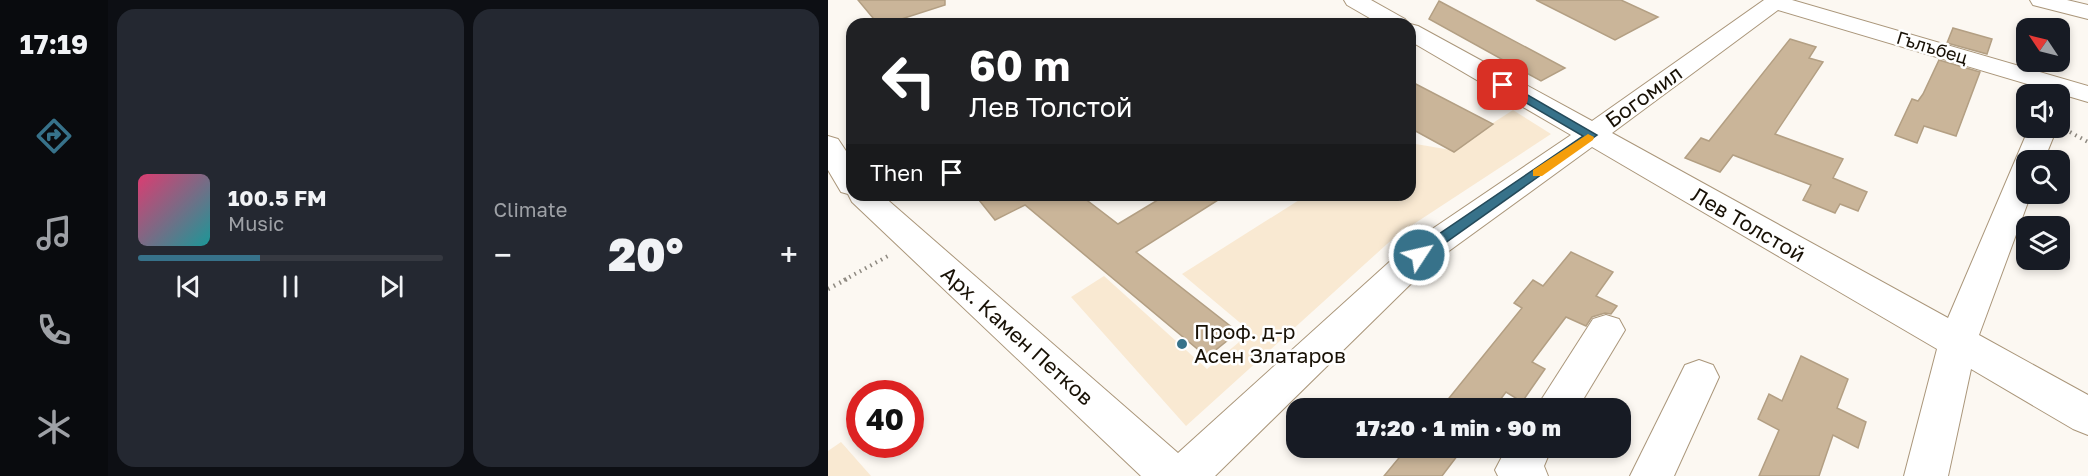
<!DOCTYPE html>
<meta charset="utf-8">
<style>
:root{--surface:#171b24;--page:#242831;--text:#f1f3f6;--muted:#9ea1a6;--line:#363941;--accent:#37728a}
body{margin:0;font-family:"Golos Text",sans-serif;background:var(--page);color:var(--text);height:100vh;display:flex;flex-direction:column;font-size:22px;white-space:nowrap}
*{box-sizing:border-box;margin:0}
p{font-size:20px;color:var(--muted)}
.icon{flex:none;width:33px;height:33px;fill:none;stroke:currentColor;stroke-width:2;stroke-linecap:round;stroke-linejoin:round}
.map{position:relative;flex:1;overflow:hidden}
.side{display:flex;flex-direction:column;gap:9px;padding:9px;background:#0d0f14;width:720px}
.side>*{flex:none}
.top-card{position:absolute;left:18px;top:18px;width:570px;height:183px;border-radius:18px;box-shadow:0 3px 9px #0003;background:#202124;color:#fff;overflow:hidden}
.needle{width:39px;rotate:305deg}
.fabs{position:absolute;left:1188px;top:18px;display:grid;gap:12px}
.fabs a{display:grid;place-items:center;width:54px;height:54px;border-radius:12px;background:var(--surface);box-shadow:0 3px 9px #0003;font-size:30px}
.speed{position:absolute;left:18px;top:380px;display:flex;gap:12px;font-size:30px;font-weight:700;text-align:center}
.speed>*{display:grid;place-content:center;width:78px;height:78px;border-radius:50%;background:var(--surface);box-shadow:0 3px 9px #0003;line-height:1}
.speed .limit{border:9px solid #d22;background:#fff;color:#111}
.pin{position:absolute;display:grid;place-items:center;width:51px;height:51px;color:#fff;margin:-26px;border-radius:12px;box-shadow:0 3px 9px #0006}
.me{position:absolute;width:66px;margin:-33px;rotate:55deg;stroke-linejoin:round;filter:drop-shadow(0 0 4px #0008)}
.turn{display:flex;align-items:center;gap:21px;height:126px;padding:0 24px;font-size:27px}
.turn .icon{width:78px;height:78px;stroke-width:2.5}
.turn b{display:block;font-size:42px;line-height:51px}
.then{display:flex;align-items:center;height:57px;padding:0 24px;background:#0003;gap:12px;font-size:22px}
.big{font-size:45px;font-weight:800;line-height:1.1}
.side .widget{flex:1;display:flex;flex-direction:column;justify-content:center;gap:9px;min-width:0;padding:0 21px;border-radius:18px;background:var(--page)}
.song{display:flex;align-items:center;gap:18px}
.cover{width:72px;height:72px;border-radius:9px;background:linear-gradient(135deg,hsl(340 70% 55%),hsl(180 70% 35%))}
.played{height:6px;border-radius:3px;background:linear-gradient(90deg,var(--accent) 40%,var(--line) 40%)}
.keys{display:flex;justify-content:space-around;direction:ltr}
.heat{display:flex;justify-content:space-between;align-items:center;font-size:33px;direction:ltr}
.side .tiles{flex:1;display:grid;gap:9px;grid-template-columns:repeat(2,1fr)}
.trip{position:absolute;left:458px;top:398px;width:345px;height:60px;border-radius:18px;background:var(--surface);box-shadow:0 3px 9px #0003;font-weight:800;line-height:60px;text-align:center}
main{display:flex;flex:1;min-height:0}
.menu{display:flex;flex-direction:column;width:108px;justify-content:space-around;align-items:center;background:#090b0e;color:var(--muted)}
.menu .icon{width:42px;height:42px}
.menu .on{color:var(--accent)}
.menu b{font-size:27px;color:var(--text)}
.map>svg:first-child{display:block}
.green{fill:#f9e9d2}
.building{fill:#cab599;stroke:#b39f83;stroke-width:1.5}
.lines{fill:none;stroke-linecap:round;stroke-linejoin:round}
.minor-casing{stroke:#aa967a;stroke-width:2}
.path-far1{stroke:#8e8980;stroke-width:4;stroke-dasharray:1.5 4.5;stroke-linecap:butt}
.path{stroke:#8e8980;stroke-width:4.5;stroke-dasharray:1.5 5;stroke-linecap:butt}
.minor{fill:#fff;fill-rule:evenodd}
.route{fill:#37728a;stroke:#244a5a;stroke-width:1.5}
.slow{fill:#f59e0b}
.poi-dot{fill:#37728a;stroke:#fff;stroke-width:2}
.labels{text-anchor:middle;stroke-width:5;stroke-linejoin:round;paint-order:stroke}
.far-street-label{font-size:18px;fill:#181106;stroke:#fff}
.street-label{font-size:21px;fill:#181106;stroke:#fff}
.poi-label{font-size:21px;fill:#181106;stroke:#fff;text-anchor:start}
</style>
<main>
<nav class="menu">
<b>17:19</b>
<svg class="icon on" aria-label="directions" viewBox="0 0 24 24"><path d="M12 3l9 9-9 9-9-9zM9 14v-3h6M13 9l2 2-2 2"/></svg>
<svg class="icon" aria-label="music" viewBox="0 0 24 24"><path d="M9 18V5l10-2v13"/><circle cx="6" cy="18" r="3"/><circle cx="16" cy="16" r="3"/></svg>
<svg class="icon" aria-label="phone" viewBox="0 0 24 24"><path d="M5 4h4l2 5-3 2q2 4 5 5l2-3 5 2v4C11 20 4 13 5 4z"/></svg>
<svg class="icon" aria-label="climate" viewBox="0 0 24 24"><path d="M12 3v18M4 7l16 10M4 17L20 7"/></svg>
</nav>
<section class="side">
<div class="tiles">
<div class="widget">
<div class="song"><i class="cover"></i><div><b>100.5 FM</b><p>Music</p></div></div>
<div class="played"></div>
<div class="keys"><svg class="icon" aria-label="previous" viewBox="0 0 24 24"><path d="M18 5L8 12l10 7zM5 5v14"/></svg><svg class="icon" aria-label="pause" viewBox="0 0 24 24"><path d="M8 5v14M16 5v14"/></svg><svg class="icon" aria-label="next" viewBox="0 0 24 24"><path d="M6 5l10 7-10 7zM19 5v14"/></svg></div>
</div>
<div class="widget"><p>Climate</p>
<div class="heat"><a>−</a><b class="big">20°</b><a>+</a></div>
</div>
</div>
</section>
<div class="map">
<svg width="1260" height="476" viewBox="0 0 1260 476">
<rect width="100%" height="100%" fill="#fcf8f2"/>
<!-- green -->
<g class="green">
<path d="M685,110L723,134L569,235L358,426L243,297L276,276L379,369L423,332L354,274L479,195H582V143L623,150Z"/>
<path d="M13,442L43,476H0V451Z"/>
</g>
<!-- building -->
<g class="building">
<path d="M30,0H117V5L58,24H50Z"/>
<path d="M708,0H793L830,17L787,40Z"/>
<path d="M611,1L737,68L713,81L601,19Z"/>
<path d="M1125,28L1164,39L1159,54L1119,43Z"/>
<path d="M962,39L988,47L981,58L995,62L947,134L1015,159L1005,178L1039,192L1030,211L1012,204L1007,213L975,200L983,185L905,155L892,172L857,158L873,138L881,141Z"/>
<path d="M1111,60L1152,72L1128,136L1096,126L1089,143L1067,135L1084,99L1090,101L1095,94Z"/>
<path d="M582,81L665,124L626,152L582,128Z"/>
<path d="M147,195H252L290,224L338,195H398L308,252L410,332L379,357L197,205L167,220Z"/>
<path d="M743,252L785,272L768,296L789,306L783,314L777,313L764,317L758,326L738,317L704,362L717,369L694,402L678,392L666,408H613L694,308L686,303L705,280L715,286Z"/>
<path d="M973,356L1020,379L1009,408L1038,422L1030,448L1005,435L991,476H931L951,430L930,419L941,394L954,401Z"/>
<path d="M580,447H636L614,476H556Z"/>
</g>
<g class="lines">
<!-- minor casing -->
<g class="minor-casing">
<g id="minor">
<path d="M516,0H543L577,19L581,24H552L519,5Z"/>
<path d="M936,0H964L1260,86V102L950,10L784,133L1120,318L1201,128H1229L1216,160H1198V194H1203L1151,335L1260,395V435L1245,429L1143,369L1120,476H1076L1109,349L764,147L603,264L387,476H313L24,202L20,194L13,192L0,170V136L10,139L24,160V195H54L350,453L579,246L743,135L582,41V24L590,26L764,121Z"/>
<path d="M1202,0H1239L1260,5V19L1205,5Z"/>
<path d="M778,315L791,319L797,330L750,408H708L765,319Z"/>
<path d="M871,360L885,365L891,377L846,476H802L857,365Z"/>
<path d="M679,447H724L716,466L720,476H670L667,470Z"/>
</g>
</g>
<!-- path-far1 -->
<g class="path-far1">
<path d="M1242,132L1260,142"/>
<path d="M16,280L60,256"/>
</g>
<!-- path -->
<path class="path" d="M0,289L19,279"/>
<!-- minor -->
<use href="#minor" class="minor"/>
</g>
<!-- route -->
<path class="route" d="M671,83H679L769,135L596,258H586V251L755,136L671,87Z"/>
<!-- slow -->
<path class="slow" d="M760,134L766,137L765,140L714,176H705V170Z"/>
<!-- markers -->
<circle class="poi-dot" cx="354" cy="344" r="6"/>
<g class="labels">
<!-- far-street labels -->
<g class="far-street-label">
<text transform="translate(1104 48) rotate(17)" y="6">Гълъбец</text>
</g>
<!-- street labels -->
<g class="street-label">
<text transform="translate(816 97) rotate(-36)" y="7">Богомил</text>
<text transform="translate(920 225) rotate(30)" y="7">Лев Толстой</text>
<text transform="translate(189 336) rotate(42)" y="7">Арх. Камен Петков</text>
</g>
<!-- poi labels -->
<g class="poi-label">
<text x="366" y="339">Проф. д-р<tspan x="366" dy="24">Асен Златаров</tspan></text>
</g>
</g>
</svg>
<div class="fabs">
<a><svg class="needle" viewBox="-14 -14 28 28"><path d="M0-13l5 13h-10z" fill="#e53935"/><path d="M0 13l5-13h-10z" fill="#9ea1a6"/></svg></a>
<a><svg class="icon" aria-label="sound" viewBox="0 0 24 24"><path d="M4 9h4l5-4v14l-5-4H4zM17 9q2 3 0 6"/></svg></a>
<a><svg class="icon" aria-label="search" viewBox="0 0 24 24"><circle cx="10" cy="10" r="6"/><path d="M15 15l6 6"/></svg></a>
<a><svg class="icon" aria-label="layers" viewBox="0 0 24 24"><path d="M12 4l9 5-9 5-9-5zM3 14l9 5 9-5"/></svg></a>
</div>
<div class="speed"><div class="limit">40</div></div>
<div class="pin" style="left:675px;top:85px;background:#d93025"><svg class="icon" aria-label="arrive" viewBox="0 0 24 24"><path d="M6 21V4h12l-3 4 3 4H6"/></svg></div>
<svg class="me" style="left:591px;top:255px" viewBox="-20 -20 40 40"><circle r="17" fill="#37728a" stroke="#fff" stroke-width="3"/><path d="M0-11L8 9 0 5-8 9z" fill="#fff"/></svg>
<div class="trip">17:20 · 1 min · 90 m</div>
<div class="top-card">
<div class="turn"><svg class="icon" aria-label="left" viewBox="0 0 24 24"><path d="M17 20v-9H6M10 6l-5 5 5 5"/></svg><div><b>60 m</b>Лев Толстой</div></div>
<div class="then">Then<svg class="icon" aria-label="arrive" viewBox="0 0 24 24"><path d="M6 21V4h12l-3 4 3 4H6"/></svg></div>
</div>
</div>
</main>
